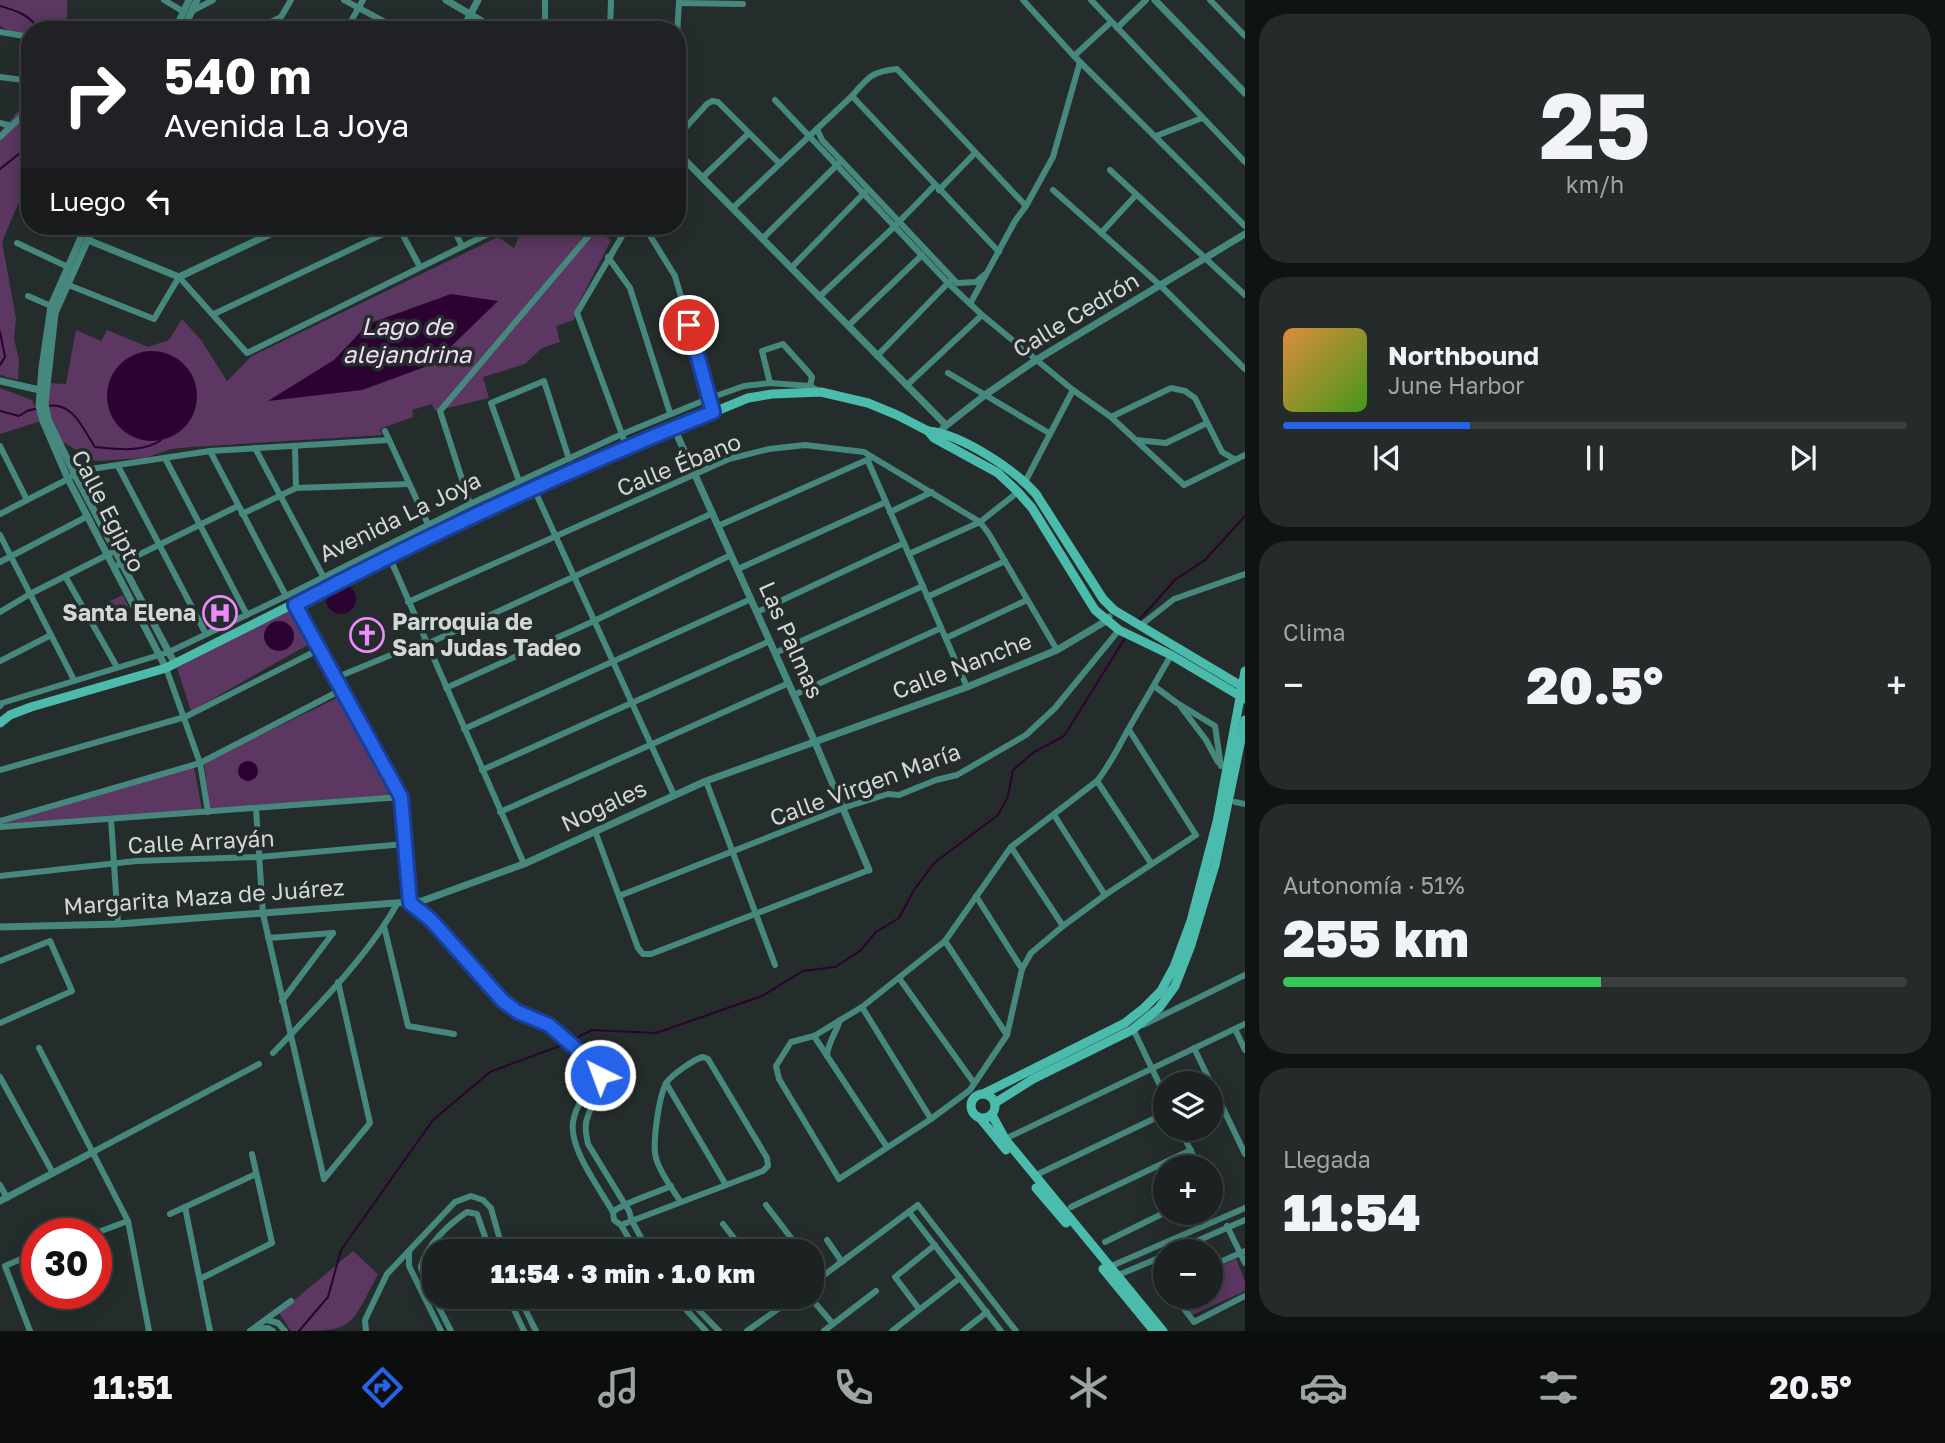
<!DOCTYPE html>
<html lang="es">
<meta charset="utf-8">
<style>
:root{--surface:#1c2221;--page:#252a2a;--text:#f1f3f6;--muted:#a0a4a5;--line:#3a3f3f;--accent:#2563eb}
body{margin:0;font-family:"Golos Text",sans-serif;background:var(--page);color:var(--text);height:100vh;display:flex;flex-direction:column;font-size:26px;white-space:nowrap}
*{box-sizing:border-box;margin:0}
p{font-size:23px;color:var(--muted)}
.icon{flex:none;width:38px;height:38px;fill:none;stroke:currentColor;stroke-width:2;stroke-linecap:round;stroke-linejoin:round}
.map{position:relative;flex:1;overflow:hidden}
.details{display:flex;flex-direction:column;gap:14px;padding:14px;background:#0f1312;width:700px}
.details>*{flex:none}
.banner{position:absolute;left:21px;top:21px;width:665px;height:214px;border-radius:28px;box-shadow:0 4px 18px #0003,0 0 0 2px var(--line);background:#202124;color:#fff;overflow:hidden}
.tools{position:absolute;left:1153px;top:1071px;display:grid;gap:14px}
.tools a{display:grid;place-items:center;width:70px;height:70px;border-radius:50%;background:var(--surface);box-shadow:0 4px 18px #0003,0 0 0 2px var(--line);font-size:35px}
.speed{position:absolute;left:21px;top:1218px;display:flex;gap:14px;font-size:35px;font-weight:700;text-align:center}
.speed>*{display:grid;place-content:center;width:91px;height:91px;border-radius:50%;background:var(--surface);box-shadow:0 4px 18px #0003,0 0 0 2px var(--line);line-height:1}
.speed .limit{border:10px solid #d22;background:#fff;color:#111}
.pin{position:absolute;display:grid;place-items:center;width:60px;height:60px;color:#fff;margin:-30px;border:4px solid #fff;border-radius:50%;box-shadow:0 2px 7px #0007}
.me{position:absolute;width:77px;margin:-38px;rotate:318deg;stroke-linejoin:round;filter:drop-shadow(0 0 5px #0008)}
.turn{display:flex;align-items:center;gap:24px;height:147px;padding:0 28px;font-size:32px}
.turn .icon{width:91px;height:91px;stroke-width:2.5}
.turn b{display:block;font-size:49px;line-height:60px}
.then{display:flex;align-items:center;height:66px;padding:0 28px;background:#0003;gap:14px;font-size:26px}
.big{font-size:52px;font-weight:800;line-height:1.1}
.details .widget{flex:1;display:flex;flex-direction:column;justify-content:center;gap:10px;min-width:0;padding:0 24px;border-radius:28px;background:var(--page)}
.details .dial{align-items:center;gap:0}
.dial b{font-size:91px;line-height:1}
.song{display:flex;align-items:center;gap:21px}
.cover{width:84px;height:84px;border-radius:10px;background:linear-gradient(135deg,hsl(30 70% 55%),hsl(100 70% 35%))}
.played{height:7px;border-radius:4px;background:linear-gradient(90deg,var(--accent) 30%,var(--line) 30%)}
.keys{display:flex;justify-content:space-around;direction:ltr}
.heat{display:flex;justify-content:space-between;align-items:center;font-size:38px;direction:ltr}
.charge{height:10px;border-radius:5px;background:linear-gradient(90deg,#34c759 51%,var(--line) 0)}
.trip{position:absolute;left:422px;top:1239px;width:402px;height:70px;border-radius:28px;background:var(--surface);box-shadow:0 4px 18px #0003,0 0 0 2px var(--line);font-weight:800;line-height:70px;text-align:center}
.menu{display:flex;height:112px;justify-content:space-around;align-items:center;background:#0b0e0d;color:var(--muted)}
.menu .icon{width:49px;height:49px}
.menu .selected{color:var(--accent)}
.menu b{font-size:32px;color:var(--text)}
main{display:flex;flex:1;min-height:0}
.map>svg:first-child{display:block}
.green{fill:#5b3761}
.water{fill:#2b0231}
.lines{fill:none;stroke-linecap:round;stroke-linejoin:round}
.stream{stroke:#2b0231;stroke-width:2}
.minor{stroke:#46887d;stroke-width:6}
.tertiary{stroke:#46887d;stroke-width:7}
.secondary{stroke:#4bbcab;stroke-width:9}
.route-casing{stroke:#184099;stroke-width:18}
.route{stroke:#2563eb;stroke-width:12}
.labels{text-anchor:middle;stroke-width:7;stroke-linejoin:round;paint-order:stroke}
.street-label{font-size:23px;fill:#d3d8d7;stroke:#252d2c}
.poi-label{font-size:23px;font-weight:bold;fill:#d3d8d7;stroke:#252d2c;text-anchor:end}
.water-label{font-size:24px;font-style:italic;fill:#f4d9f8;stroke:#252d2c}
</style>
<main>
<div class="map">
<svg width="1245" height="1331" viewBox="0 0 1245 1331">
<rect width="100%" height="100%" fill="#252d2c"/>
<!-- green -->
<g class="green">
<path d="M0,0H67V30H30V42L0,26Z"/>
<path d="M30,60V175L2,242L16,318L14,339L19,359L18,380L0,375V132L26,102Z"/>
<path d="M524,226H586L611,240L578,305L574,320L556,326L560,342L542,348L525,364L483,377L489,398L435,411L432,404L412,410L413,417L380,429L382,435L192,447L171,449L145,458L95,461L63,442L50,415L47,395L48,383L66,384L76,330L101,341L107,330L148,347L169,340L182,319L201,340L227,381L252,356L498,237L514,248Z"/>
<path d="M0,388L32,400L41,421L0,434Z"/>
<path d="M123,595L129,608L114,615L108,602Z"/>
<path d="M292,608L311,643L191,711L177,668Z"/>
<path d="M339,697L399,797L210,809L204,763Z"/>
<path d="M194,767L202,810L0,825V823Z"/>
<path d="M353,1251L378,1274C349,1329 355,1331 291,1331L279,1313Z"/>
<path d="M1236,1259L1245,1281V1291L1192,1315L1178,1297H1211V1270Z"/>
</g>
<!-- water -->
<g class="water">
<path d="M451,294L498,301L433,364L362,390L268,401L334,360L368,324Z"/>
<circle cx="152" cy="396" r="45"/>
<circle cx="341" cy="599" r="15"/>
<circle cx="279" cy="636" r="15"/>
<circle cx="248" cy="771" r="10"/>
</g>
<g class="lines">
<!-- stream -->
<g class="stream">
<path d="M0,6C14,10 32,15 38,30"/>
<path d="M0,169L30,145"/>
<path d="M0,332L5,357L0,365"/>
<path d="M47,406C73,401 83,429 95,447C116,449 143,453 161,440"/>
<path d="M0,411L19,416L27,411L38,408"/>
<path d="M1139,620L1176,579L1205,560L1245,516"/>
<path d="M570,1041L592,1030L656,1033L762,996L803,971L835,967L860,951L876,932L899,918L914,890L934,863L998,815L1008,796L1013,770L1034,752L1064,736L1125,638"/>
<path d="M299,1331L328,1297L341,1250L433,1120L490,1072L565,1044"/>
</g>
<!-- minor -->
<g class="minor">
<path d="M164,0L184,12"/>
<path d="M344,0L400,30"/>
<path d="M545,0V30"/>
<path d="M1023,0L1074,56L1245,226"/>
<path d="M1091,0L1245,162"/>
<path d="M1210,0L1245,36"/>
<path d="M679,3L743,4"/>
<path d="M192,11L213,0"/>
<path d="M1117,28L1146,0"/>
<path d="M69,30L73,27L104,30"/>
<path d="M255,30L281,17L291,0"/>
<path d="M346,30L363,0"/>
<path d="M610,30L611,0"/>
<path d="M0,32L24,36L30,40"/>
<path d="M677,35L679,2"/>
<path d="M1074,56L1111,22"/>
<path d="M0,77L30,81"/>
<path d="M852,96L999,252"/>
<path d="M775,100L948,283L982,315L1073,390L1111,417L1184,485L1245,455"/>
<path d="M0,123L11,126"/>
<path d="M817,129L822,140L957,283L976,282L984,275"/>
<path d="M1156,136L1202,118"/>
<path d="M0,137L21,117L30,100"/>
<path d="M677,137L707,104L712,101L718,102L779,163"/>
<path d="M1110,170L1245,295"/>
<path d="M703,177L748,134"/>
<path d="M939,190L975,153"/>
<path d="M1053,190L1161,286L1245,369"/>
<path d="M734,207L852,96C868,77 873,71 897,69L1026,206"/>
<path d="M170,226H177"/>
<path d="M258,226L264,237"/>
<path d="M398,226L420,267"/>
<path d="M452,226L462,246"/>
<path d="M644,226L675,276L714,412"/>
<path d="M1101,233L1136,195"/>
<path d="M763,238L839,163"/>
<path d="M17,243L68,267"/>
<path d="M608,257L630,288L670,413"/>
<path d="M792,267L866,191"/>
<path d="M66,284L154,319L179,277L247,353L498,229L500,226"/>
<path d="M28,296L51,306"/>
<path d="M819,297L894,227L935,185"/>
<path d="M970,304L1015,221L1026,206L1053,157L1080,62"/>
<path d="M214,314L398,227"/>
<path d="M848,326L922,255"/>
<path d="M877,356L949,282"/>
<path d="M948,373L1049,433"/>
<path d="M770,383L762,351L783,344L809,373L812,377L810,386"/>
<path d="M907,385L982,315"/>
<path d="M1111,417L1171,388L1185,391L1195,398L1222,452L1234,459"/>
<path d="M385,431L433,535"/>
<path d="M1136,440L1166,443L1207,423"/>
<path d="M0,446L27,500"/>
<path d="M295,447L296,488"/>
<path d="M255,448L323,576"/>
<path d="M627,448L577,313L628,226"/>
<path d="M210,451L286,596"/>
<path d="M165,458L247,615"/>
<path d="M868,461L967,687"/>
<path d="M118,466L206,634"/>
<path d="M519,481L491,403L544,381L569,459"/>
<path d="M1025,482L1073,390"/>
<path d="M534,489L674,795"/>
<path d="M470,504L440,411L597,226"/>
<path d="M890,512L932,492"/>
<path d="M0,514L68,479L78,471L210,451L389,440"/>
<path d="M242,514L296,488L409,484"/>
<path d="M718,526L869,459"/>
<path d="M0,535L74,680"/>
<path d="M909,554L980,522L1018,492"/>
<path d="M389,556L524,864"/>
<path d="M0,562L88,516"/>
<path d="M114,567L238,506"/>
<path d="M738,569L886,502"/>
<path d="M65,576L117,667"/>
<path d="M927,597L1005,561"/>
<path d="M408,602L729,459L769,449L805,445L864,452L980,522L989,534L1057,650"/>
<path d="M295,605L401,797L410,903L431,920L503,1001L518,1012L549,1025L596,1067C606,1086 594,1098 588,1116C584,1125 586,1134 588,1144L629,1211L632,1221L648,1251"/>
<path d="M0,612L30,594L115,551"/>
<path d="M757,612L904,543"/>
<path d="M1141,625L1174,599L1245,574"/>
<path d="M946,638L1027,600"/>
<path d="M427,644L713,513"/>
<path d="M775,653L923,586"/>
<path d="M0,661L51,635"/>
<path d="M166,668L200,763L208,812"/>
<path d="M335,678L425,641"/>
<path d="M1154,686L1177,703L1215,726L1221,766"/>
<path d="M446,688L594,621L731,555"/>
<path d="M794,695L941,628"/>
<path d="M0,706L2,703L169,652L286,596L470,504L620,435L710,398L744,386L770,383L810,386L819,391"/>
<path d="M1181,707L1206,740L1218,762"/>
<path d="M464,729L751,599"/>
<path d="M1129,730L1196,835L1105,895L1063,926L1031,953L1022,969L1007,1035L970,1090L931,1119L839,1179L779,1079L776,1066L791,1042L814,1036L862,1007L945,941L1011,847L1097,781C1110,765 1119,746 1129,728C1143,704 1157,680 1171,655"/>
<path d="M0,770L185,717L320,649"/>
<path d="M482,770L770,641"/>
<path d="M706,781L775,965"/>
<path d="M1097,781L1151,863"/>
<path d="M1235,802L1245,804"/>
<path d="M256,809L263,914L324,1179"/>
<path d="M500,812L789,683"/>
<path d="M1054,815L1105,895"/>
<path d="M111,819L118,924"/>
<path d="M0,821L200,763L341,690"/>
<path d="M0,827L401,797"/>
<path d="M595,831L638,948L643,954H651L869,870"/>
<path d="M1011,847L1063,926"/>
<path d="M0,876L136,861L259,857L404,844"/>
<path d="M619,896L843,808L888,794L899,795L936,780L957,775L1026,735L1055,708L1119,630"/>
<path d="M976,896L1022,969"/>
<path d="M384,926L408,1026L454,1034"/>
<path d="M268,938L333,933"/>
<path d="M945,941L1007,1035"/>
<path d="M0,961L50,941L72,991L0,1023"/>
<path d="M899,978L974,1083"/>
<path d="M282,1001L333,933"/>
<path d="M862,1007L931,1119"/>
<path d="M1143,1025L1245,975"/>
<path d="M1133,1029L1166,1098"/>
<path d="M1235,1029L1245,1050"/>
<path d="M814,1036L887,1147"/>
<path d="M39,1048L128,1221L149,1331"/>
<path d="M1194,1048L1245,1154"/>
<path d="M273,1053C315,1009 368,956 397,904"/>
<path d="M827,1056C828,1042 836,1033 840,1020"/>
<path d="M587,1060C597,1093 578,1093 573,1122C569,1149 600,1189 613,1212L614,1220L621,1225L636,1251"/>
<path d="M0,1077L53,1173"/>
<path d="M666,1083L726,1185"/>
<path d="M1180,1129L1199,1167"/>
<path d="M1005,1139L1245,1024"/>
<path d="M93,1152L259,1064"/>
<path d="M1034,1176L1166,1113"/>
<path d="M324,1179L370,1123L338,982"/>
<path d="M0,1185L7,1198"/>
<path d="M766,1205L801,1251"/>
<path d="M185,1207L210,1331"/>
<path d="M1071,1207L1191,1150"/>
<path d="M613,1212C620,1204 659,1192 671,1186"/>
<path d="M909,1212L1001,1331"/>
<path d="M170,1214L256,1174"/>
<path d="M723,1224L744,1251"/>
<path d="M621,1225L763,1171L768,1166L767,1158L708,1059L703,1057C694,1059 672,1075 667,1082C659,1094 652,1144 656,1158C660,1173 672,1188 680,1201"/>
<path d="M1227,1226L1245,1263"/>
<path d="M93,1234L128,1221"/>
<path d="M827,1240L842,1262"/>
<path d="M1105,1242L1166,1212"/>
<path d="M409,1251V1266L441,1331"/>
<path d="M1174,1251L1245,1220"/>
<path d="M812,1265L821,1277"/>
<path d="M1211,1266L1245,1251"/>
<path d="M421,1267C426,1245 449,1224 467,1212L477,1214L490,1251"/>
<path d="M421,1267L425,1280L451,1331"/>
<path d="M1109,1267L1245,1208"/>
<path d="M1116,1276L1166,1255"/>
<path d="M200,1279L272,1243L252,1154"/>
<path d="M812,1284L918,1205L1016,1331"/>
<path d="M508,1297L524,1331"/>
<path d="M519,1297L536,1331"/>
<path d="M674,1297L706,1331"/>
<path d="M686,1297L719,1331"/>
<path d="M810,1297L833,1324"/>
<path d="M1175,1297L1194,1322L1245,1296"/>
<path d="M919,1309L895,1277L935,1245"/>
<path d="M267,1320L278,1323L285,1331"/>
<path d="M256,1329L268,1328L273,1331"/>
<path d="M30,1331L5,1266L37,1252"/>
<path d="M250,1331L291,1301"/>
<path d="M366,1331L365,1320L387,1274L455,1202L471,1196L483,1200L491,1208L503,1251"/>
<path d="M747,1331L795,1297"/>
<path d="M824,1331L876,1291"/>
<path d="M892,1331L960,1278"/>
<path d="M963,1331L987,1312"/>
</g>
<!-- tertiary -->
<g class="tertiary">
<path d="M446,0L497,30"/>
<path d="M1155,0L1245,93"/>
<path d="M175,30L189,0"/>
<path d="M183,30L197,0"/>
<path d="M462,30L478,0"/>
<path d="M677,152L946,425"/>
<path d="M86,226L51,306L42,368L39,406L43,421L68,479L166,668"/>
<path d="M94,226L55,313L45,404L48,419L74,473L175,664"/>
<path d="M88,240L179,277L287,226"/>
<path d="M0,381L44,391"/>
<path d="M674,428L814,740L869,870"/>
<path d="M943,428L985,395L1036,360L1245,234"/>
<path d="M0,927L118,924L422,901L524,864L706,781L967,687L1057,650L1106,621L1109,617"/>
<path d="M0,1201L93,1152"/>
</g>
<!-- secondary -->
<g class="secondary">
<path d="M928,431C961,434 1014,469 1036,494L1103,599L1114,610L1243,687"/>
<path d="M0,723L10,715L31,707L166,668L389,556L627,448L748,398L772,394L821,392L868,403L897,415L928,431L934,438L998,473L1018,492L1032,508L1095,610L1119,630L1171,655L1245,699"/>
<circle cx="983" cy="1106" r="12"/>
<path d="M983,1094L1125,1023L1144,1008L1161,991L1174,967L1191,921L1217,822L1245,671"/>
<path d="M995,1103L1033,1079L1132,1030L1159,1008L1175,986L1191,945L1215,865L1245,720"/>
<path d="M992,1115L1005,1139L1163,1331"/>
<path d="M980,1118L1006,1150"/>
<path d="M1036,1188L1066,1223"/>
<path d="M1103,1269L1154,1331"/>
</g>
</g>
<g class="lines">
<!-- route casing -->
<g class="route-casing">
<path id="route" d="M600,1075L587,1058L549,1025L518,1012L503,1001L431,920L410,903L401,797L295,605C431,533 571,469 713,412L689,325"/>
</g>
<!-- route -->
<use href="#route" class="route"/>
</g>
<!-- icons -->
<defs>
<g id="hospital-ring" transform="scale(1.75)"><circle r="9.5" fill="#252d2c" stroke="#ec8cfa" stroke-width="1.5"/><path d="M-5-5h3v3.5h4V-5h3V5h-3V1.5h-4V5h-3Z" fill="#ec8cfa"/></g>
<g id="church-ring" transform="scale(1.75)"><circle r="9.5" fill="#252d2c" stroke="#ec8cfa" stroke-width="1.5"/><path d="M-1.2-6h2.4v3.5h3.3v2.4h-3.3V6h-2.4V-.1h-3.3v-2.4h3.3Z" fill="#ec8cfa"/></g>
</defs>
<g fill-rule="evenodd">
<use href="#hospital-ring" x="220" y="613"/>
<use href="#church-ring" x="367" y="635"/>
</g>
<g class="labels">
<!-- street labels -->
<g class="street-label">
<text transform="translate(1076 315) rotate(-31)" y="8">Calle Cedrón</text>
<text transform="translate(679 465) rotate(-22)" y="8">Calle Ébano</text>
<text transform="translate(108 511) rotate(63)" y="8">Calle Egipto</text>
<text transform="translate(400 517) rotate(-26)" y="8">Avenida La Joya</text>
<text transform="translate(791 640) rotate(66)" y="8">Las Palmas</text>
<text transform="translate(962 666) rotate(-21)" y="8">Calle Nanche</text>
<text transform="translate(865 785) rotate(-20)" y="8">Calle Virgen María</text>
<text transform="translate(604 806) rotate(-25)" y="8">Nogales</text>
<text transform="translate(201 842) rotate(-3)" y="8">Calle Arrayán</text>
<text transform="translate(204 897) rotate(-4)" y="8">Margarita Maza de Juárez</text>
</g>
<!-- poi labels -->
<g class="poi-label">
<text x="196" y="621">Santa Elena</text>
<text x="392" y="630" text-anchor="start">Parroquia de<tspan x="392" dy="26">San Judas Tadeo</tspan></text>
</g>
<!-- water labels -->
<g class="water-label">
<text x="407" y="335">Lago de<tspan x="407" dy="28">alejandrina</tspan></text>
</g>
</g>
</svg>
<div class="tools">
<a><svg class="icon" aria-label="layers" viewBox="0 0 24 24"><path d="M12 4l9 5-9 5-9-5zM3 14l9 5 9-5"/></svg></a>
<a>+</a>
<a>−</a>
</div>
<div class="speed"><div class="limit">30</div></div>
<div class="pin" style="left:689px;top:325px;background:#d93025"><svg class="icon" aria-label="arrive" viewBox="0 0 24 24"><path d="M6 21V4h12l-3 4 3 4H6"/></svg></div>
<svg class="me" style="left:600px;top:1075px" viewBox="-20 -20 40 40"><circle r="17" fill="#2563eb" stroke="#fff" stroke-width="3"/><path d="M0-11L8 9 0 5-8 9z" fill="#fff"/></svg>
<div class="trip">11:54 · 3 min · 1.0 km</div>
<div class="banner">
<div class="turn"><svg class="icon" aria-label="right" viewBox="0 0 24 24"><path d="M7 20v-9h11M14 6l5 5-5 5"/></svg><div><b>540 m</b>Avenida La Joya</div></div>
<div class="then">Luego<svg class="icon" aria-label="left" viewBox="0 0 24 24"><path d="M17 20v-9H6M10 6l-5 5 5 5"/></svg></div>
</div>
</div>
<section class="details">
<div class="widget dial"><b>25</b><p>km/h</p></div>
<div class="widget">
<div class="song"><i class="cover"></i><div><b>Northbound</b><p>June Harbor</p></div></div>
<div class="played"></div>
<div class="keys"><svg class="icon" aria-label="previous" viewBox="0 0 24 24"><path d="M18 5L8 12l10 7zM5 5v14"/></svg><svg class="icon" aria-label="pause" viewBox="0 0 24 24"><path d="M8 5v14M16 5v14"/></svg><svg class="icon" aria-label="next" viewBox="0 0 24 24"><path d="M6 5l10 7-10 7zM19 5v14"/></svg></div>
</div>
<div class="widget"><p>Clima</p>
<div class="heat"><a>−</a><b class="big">20.5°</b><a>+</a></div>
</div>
<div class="widget"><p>Autonomía · 51%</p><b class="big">255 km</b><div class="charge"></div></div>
<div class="widget"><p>Llegada</p><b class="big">11:54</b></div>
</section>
</main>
<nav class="menu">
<b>11:51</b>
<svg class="icon selected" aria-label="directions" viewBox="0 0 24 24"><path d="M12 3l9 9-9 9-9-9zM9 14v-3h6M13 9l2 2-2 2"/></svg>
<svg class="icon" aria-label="music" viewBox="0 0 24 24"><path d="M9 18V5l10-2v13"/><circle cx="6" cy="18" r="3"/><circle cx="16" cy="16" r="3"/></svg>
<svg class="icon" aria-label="phone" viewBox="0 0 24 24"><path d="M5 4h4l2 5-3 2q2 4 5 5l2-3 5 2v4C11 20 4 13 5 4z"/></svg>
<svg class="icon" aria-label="climate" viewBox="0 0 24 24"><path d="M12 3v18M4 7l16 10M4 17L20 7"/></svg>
<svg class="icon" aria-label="car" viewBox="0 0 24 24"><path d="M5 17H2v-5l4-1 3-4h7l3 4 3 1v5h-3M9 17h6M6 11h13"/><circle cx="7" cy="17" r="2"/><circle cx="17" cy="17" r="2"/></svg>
<svg class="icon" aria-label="filters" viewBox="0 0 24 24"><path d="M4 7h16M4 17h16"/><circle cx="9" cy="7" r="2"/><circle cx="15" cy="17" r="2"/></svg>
<b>20.5°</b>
</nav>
